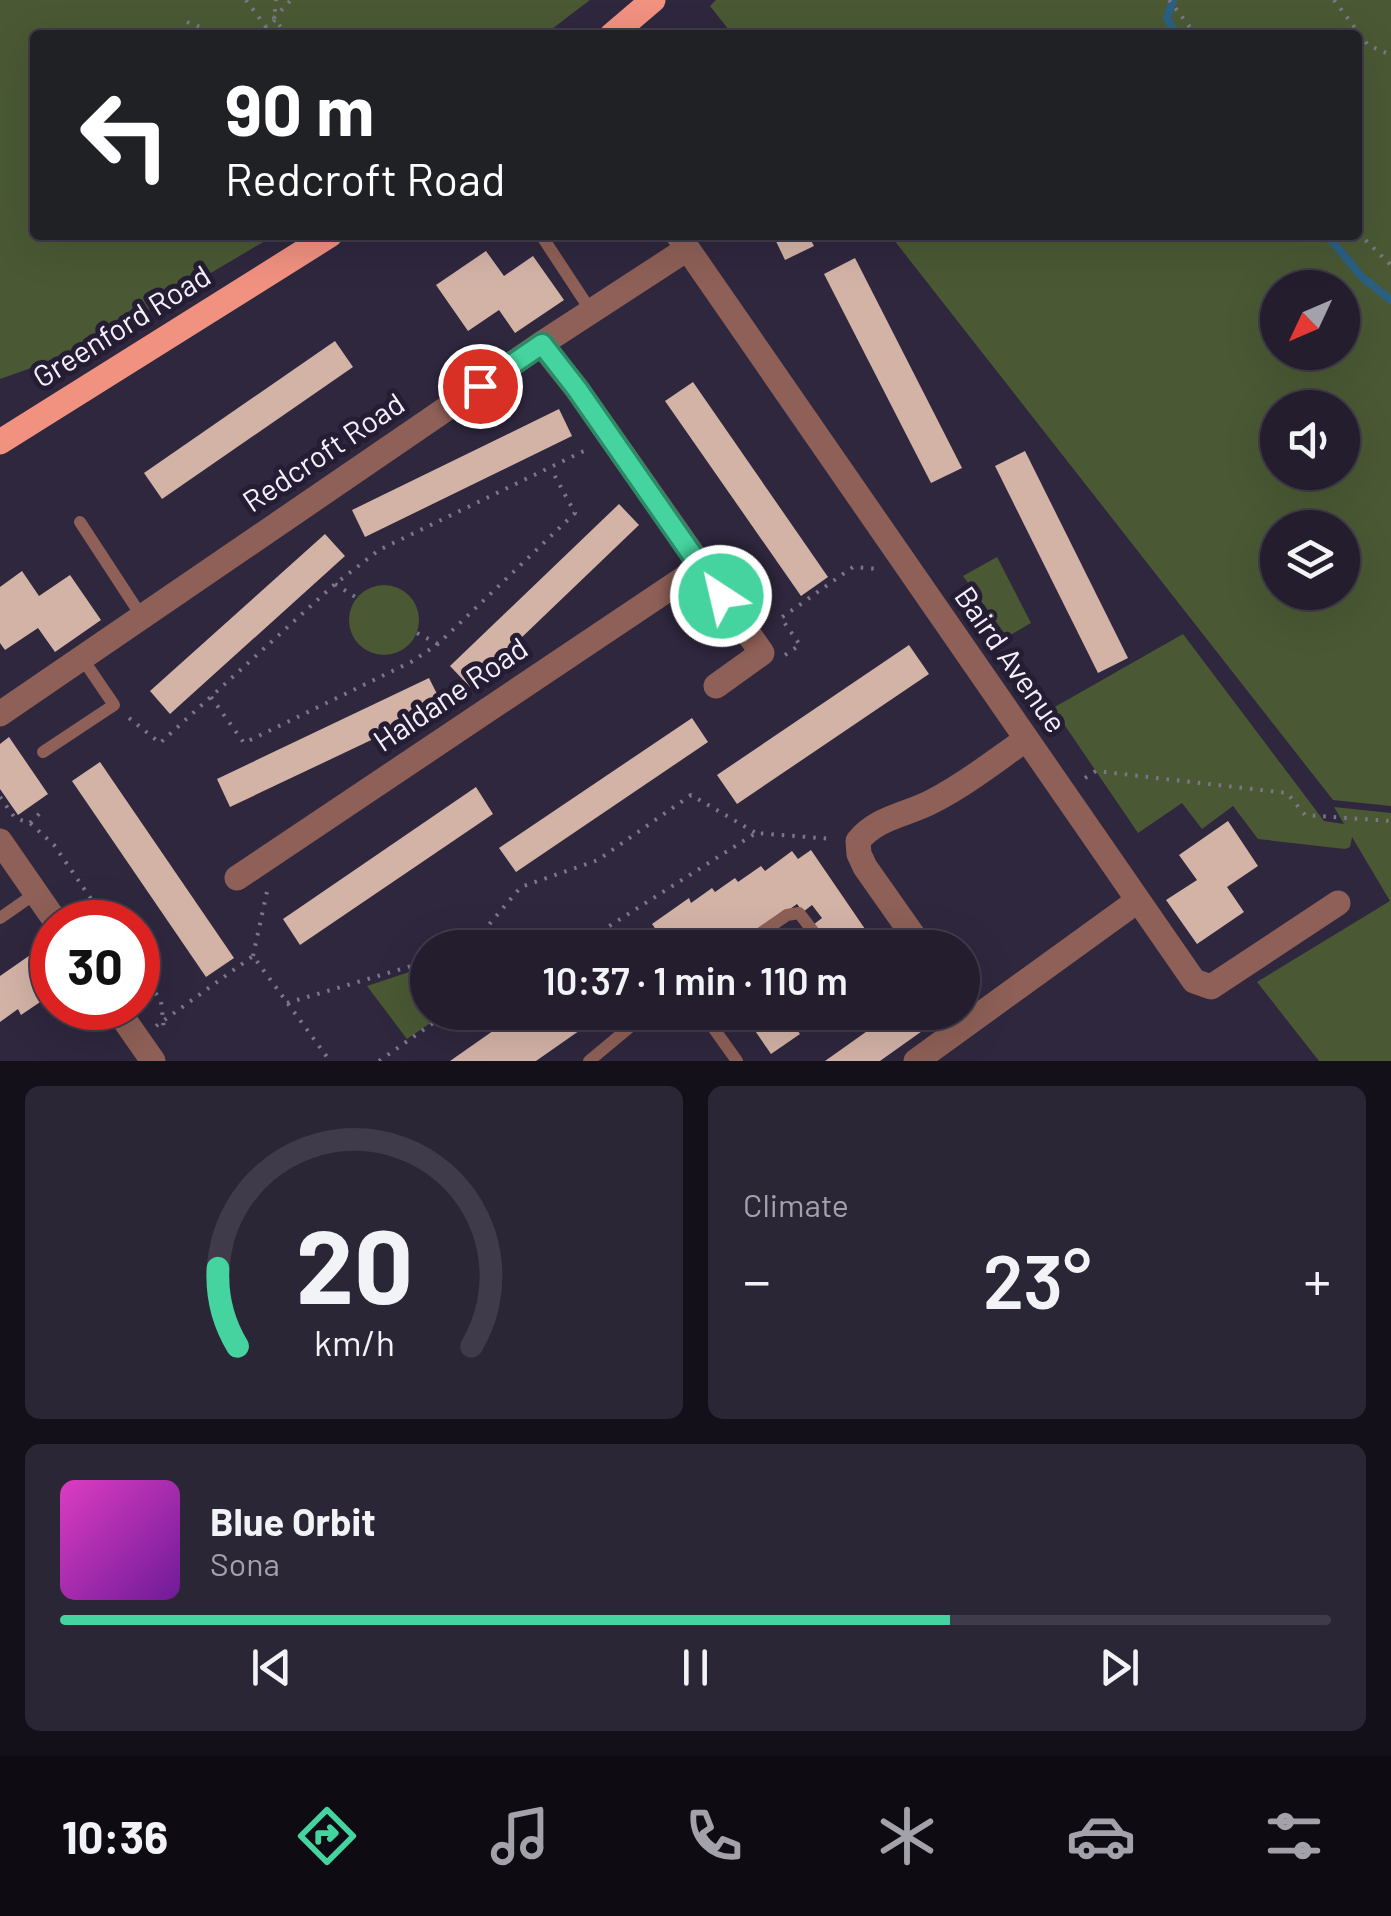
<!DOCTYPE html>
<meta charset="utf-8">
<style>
:root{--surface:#231d2e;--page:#2b2636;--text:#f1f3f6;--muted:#a3a2aa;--line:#403b4a;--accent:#45d49f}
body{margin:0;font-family:Barlow,sans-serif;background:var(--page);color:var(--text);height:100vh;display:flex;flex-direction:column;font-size:38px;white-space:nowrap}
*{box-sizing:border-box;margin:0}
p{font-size:32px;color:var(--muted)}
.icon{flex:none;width:55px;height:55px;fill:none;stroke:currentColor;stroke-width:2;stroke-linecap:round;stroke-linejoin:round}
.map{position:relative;height:1061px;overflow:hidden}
.panel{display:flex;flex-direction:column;gap:25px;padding:25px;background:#131019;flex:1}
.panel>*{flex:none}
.top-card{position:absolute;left:30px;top:30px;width:1332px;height:210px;border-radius:10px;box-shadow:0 10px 40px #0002,0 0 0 2px var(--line);background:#202124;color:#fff;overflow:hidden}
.needle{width:65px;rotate:226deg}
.tools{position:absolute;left:1260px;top:270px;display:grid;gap:20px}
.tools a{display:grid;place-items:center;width:100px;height:100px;border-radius:50%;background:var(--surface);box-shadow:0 10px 40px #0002,0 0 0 2px var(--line);font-size:50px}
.speed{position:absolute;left:30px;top:900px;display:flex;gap:20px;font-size:50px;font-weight:700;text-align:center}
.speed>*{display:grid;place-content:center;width:130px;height:130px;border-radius:50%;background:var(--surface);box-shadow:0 10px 40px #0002,0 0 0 2px var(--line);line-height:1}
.speed .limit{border:15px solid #d22;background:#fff;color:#111}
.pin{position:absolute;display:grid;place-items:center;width:85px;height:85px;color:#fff;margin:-42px;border:5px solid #fff;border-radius:50%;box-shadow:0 2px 10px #0007}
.me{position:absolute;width:110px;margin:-55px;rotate:325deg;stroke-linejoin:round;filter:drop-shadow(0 0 8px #0008)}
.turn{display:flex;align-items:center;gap:35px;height:210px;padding:0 30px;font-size:45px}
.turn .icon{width:130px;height:130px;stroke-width:2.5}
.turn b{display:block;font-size:70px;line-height:85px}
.big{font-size:75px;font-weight:600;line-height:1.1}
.panel .widget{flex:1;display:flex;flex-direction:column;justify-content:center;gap:15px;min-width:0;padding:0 35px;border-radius:15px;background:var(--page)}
.panel .dial{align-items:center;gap:0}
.dial svg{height:260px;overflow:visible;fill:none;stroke:var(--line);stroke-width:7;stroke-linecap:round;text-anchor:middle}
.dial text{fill:var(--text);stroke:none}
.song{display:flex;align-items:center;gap:30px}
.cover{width:120px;height:120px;border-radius:15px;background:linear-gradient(135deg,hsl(310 70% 55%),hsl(280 70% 35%))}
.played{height:10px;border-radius:5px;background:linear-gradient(90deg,var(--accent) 70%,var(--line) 70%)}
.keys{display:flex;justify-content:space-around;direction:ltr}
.heat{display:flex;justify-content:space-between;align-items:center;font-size:55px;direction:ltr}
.panel .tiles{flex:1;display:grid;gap:25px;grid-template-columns:1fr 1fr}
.widget:last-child{grid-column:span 2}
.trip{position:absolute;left:410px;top:930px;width:570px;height:100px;border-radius:50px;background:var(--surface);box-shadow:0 10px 40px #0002,0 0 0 2px var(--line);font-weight:600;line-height:100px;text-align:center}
.menu{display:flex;height:160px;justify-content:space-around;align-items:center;background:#0e0c12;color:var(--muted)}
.menu .icon{width:70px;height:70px}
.menu .selected{color:var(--accent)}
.menu b{font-size:45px;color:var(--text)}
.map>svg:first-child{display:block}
.green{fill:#4a5934;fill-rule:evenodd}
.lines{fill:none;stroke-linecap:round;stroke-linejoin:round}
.stream{stroke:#2b6083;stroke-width:8}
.building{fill:#d4b3a7}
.path{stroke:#7c7689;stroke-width:4;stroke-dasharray:2.5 8;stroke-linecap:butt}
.lane{stroke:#8e6057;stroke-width:12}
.street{stroke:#8e6057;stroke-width:25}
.primary{stroke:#f19180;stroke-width:25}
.route-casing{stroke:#2d8a67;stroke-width:25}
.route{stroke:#45d49f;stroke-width:18}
.labels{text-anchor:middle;stroke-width:10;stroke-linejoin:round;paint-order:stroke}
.street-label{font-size:30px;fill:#f4f1fd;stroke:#251d33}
</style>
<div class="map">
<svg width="1391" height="1061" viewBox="0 0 1391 1061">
<rect width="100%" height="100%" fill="#2f273e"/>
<!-- green -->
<g class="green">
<path d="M0,0H590L544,35H35V235H275L79,351L0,379Z"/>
<path d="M716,0H1391V806L1333,800L890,235H1358V35H733L710,6ZM1278,288H1342V352H1278ZM1278,408H1342V472H1278ZM1278,528H1342V592H1278Z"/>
<path d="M997,557L1031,623L1007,637L963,576Z"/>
<circle cx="384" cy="620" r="35"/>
<path d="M1183,634L1324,821L1344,824L1334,807L1391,813V1061H1319L1257,982L1390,901L1352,837L1350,847L1345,849L1258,839L1233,806L1202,829L1182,803L1138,833L1053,708Z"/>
<path d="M427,966L428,1012L445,1013L407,1039L367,986Z"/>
</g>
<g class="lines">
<!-- stream -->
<g class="stream">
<path d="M1173,0L1167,18L1176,35"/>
<path d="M1327,235L1362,277L1391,300"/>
</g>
</g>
<!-- building -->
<g class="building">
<path d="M773,235H808L814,246L785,260Z"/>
<path d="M486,251L504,276L533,256L564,300L515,333L499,310L468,331L436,285Z"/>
<path d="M855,258L962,468L931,483L824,274Z"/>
<path d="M335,341L353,367L162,499L144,473Z"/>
<path d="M693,382L828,577L801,596L665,401Z"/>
<path d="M559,409L572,436L365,537L352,510Z"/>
<path d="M1025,451L1128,658L1098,673L995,466Z"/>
<path d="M619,504L639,525L470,687L450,666Z"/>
<path d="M325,534L345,556L170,714L150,691Z"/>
<path d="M22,571L39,596L70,575L101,620L55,652L38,628L5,650L0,643V587Z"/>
<path d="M909,645L929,674L737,804L717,775Z"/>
<path d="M429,678L443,706L230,807L217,779Z"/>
<path d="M692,718L708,742L516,872L499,848Z"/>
<path d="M9,737L48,794L18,815L0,789V744Z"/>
<path d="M100,762L234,958L206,977L72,781Z"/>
<path d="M476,787L493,814L300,945L283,919Z"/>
<path d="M1228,821L1258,866L1227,887L1244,912L1197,944L1166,900L1197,880L1179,855Z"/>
<path d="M811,850L878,948H829L813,925L822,918L812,905L803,912L797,904L755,934L751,928L729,944L727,939L715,948H669L652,924L689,898L691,903L712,888L715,892L735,878L738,882L761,866L765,871L792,851L798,859Z"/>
<path d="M36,951L52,977V994L21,1015L18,1009L0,1022V976Z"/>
<path d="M520,1012H606L536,1061H450Z"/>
<path d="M742,1012H784L800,1034L771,1054Z"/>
<path d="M894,1012H923L932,1024L880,1061H825Z"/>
</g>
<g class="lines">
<!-- path -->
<g class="path">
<path d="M246,0L272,35"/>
<path d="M1169,0L1196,35"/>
<path d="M1334,0L1368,45L1391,55"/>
<path d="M187,22L222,35"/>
<path d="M257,35L274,21L276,0"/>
<path d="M287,35L274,18L290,1"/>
<path d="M1358,233L1391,265"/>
<path d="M335,584L357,598"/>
<path d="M417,633L438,644"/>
<path d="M785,655L800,645L781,618L853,567L879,569"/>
<path d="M211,697L244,743L411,662L438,644L575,513L551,469"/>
<path d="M129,718L160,743L335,584L379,550L590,448"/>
<path d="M1085,778L1096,771L1287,793L1305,815L1391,821"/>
<path d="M0,797L15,818L30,823L54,845L107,922"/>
<path d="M30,823L42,811"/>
<path d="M469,948L521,887L598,860L691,795L756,833"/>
<path d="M544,948L558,938L584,942L756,833L833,839"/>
<path d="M253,956L268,887"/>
<path d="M138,967L161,1001L164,1030"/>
<path d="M287,1003L428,961"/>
<path d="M156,1026L253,956L330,1061"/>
<path d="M379,1061L449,1012"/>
</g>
<!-- lane -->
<g class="lane">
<path d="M541,235L591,311"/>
<path d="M80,522L142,617"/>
<path d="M43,752L114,705L82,658"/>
<path d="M0,918L36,893"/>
<path d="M739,948L787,915L799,913L826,948"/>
<path d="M702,1012L737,1061"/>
<path d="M589,1061L648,1012"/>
</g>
<!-- street -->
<g class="street">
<path d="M678,235L1194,981L1211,987L1338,903"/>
<path d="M541,344L577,389L762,653L716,686"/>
<path d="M0,714L541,344L687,249"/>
<path d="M0,841L56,922"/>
<path d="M237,878L701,567"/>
<path d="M922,948L865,867L859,854L858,841C877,817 907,815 933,801C966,784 995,761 1025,740"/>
<path d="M116,1008L153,1061"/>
<path d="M916,1061L1137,901"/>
</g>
<!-- primary -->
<g class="primary">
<path d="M612,35L653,0"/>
<path d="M0,442L330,235"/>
</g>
</g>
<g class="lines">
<!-- route casing -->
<g class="route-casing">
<path id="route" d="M480,386L542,344L577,389L721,596"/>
</g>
<!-- route -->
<use href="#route" class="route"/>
</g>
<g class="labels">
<!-- street labels -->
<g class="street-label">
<text transform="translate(122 327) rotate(-32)" y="10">Greenford Road</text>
<text transform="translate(324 453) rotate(-34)" y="10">Redcroft Road</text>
<text transform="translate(1010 660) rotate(55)" y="10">Baird Avenue</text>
<text transform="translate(451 695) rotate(-34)" y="10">Haldane Road</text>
</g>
</g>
</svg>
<div class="tools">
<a><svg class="needle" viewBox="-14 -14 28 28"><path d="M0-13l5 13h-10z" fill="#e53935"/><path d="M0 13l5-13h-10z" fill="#a3a2aa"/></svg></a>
<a><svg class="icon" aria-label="sound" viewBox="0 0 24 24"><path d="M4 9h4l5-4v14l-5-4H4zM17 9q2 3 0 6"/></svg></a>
<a><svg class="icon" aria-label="layers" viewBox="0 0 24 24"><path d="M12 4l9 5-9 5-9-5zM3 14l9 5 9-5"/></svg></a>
</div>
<div class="speed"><div class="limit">30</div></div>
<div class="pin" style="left:480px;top:386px;background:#d93025"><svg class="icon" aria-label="arrive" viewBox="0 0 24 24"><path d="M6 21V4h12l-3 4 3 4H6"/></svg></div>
<svg class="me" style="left:721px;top:596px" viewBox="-20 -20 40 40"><circle r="17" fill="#45d49f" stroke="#fff" stroke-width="3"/><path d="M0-11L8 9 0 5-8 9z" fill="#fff"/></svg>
<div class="trip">10:37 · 1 min · 110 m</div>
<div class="top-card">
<div class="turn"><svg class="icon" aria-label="left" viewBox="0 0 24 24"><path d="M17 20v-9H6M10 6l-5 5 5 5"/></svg><div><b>90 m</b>Redcroft Road</div></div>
</div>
</div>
<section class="panel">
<div class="tiles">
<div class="widget dial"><svg viewBox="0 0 100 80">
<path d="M14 69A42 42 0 1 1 86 69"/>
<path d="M14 69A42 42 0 0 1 8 45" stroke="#45d49f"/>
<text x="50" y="56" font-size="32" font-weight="700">20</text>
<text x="50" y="72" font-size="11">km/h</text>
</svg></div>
<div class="widget"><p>Climate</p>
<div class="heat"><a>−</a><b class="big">23°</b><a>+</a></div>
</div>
<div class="widget">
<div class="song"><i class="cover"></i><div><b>Blue Orbit</b><p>Sona</p></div></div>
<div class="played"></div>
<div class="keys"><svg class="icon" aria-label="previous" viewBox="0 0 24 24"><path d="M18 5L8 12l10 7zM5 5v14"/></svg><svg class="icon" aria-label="pause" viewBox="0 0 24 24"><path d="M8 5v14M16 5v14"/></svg><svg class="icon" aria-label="next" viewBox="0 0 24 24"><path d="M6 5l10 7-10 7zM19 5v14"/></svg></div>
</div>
</div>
</section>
<nav class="menu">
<b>10:36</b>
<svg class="icon selected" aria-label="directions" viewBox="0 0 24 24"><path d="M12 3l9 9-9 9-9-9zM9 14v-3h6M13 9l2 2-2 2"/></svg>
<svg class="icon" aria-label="music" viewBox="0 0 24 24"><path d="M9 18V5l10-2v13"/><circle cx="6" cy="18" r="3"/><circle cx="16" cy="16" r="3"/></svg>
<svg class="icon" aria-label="phone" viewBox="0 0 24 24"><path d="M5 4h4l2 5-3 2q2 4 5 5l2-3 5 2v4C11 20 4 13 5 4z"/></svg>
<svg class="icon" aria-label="climate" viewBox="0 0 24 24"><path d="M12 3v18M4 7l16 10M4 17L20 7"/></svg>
<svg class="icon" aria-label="car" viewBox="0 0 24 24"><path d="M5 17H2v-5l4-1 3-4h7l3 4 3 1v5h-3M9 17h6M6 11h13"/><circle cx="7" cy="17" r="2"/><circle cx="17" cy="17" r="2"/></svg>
<svg class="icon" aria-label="filters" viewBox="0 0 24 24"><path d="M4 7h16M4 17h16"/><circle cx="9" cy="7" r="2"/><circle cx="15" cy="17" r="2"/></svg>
</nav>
